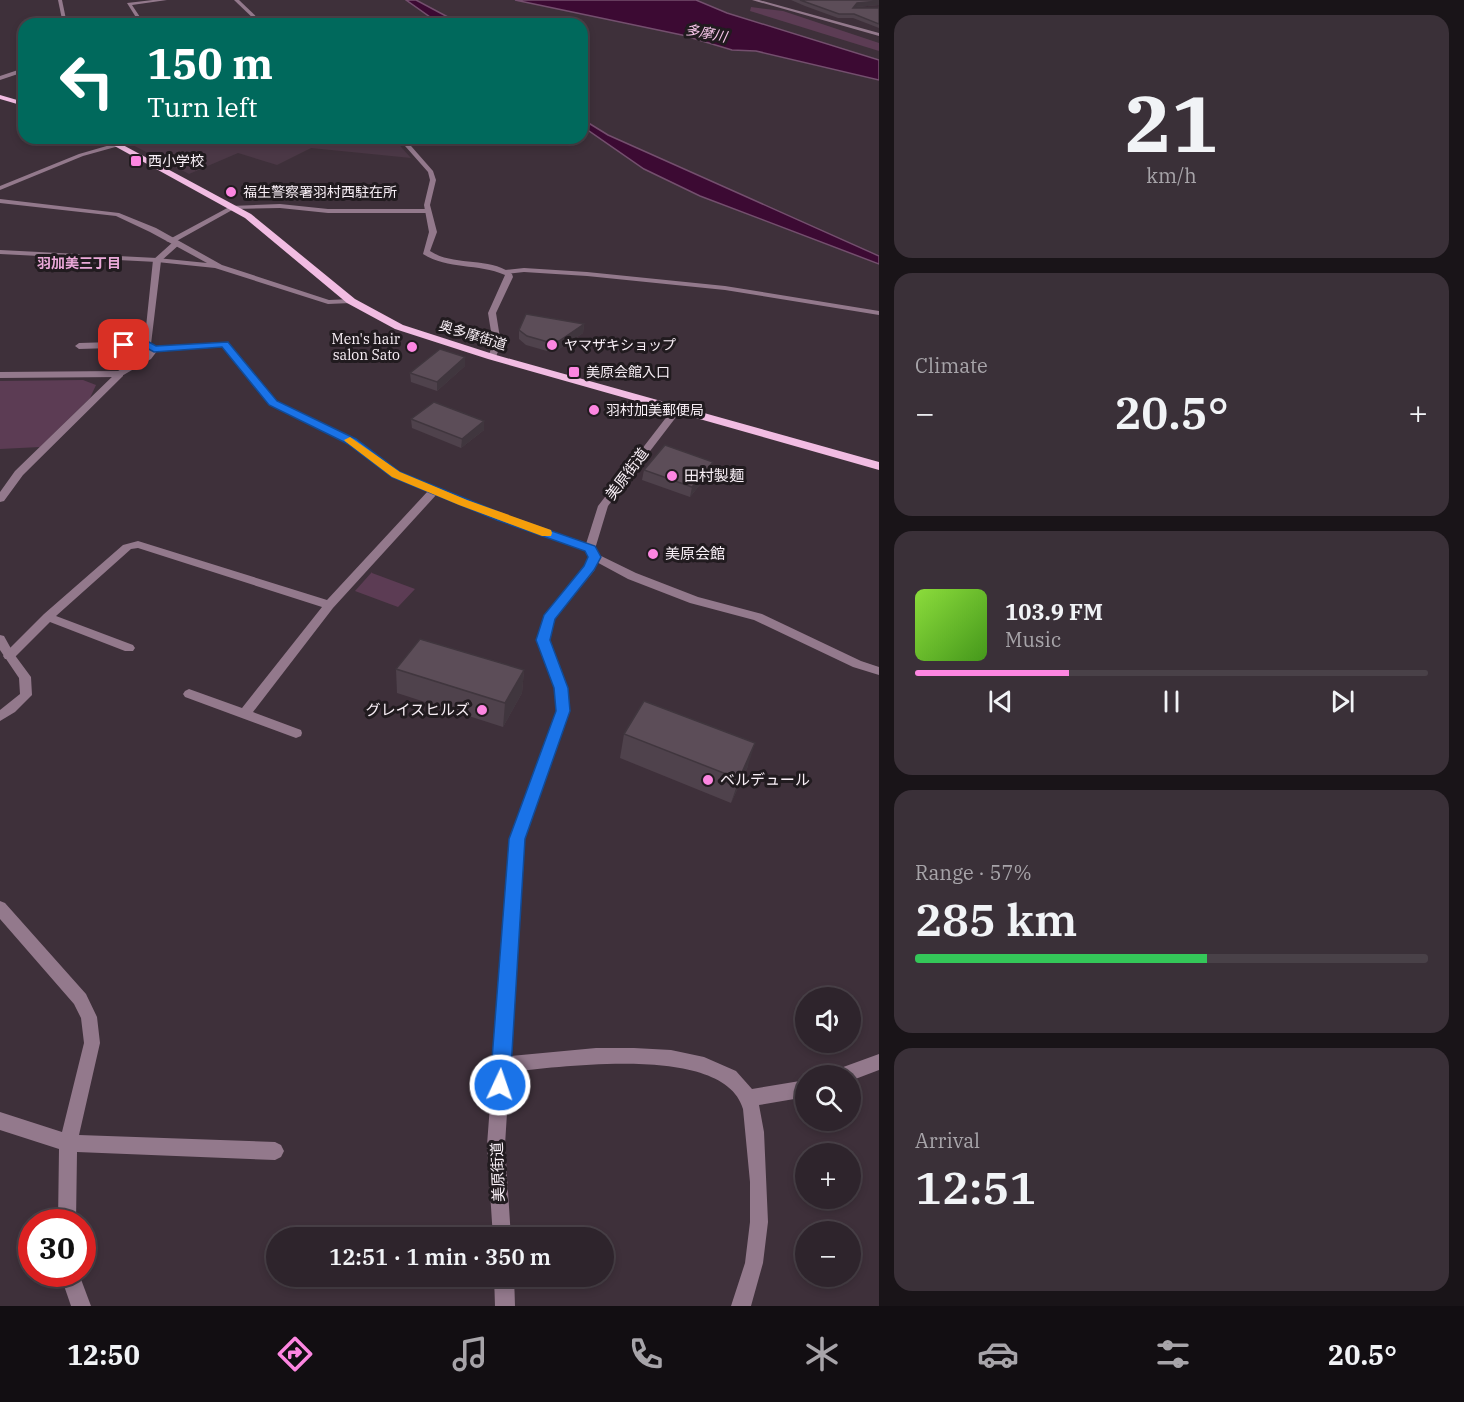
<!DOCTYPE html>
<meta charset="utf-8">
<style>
:root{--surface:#2e242c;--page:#3a3038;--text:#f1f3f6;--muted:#a7a4a9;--line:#494148;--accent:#fd86e1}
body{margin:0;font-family:"IBM Plex Serif","Noto Sans JP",serif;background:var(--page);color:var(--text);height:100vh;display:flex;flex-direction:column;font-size:22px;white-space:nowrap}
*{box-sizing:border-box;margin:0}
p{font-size:20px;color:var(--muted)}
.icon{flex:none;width:33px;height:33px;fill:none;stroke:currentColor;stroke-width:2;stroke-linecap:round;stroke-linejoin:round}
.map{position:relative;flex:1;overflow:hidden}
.side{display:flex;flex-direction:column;gap:15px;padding:15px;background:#191418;width:585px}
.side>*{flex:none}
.hud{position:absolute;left:18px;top:18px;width:570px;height:126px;border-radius:18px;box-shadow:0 3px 9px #0003,0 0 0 2px var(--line);background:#00695c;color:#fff;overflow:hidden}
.tools{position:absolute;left:795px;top:987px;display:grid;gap:12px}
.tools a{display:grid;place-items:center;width:66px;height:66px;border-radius:50%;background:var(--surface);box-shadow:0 3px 9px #0003,0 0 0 2px var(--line);font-size:30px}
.speed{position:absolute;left:18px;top:1209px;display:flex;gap:12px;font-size:30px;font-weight:700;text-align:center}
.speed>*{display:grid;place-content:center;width:78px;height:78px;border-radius:50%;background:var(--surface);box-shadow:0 3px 9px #0003,0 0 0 2px var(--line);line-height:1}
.speed .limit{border:9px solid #d22;background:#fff;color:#111}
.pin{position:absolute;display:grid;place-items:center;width:51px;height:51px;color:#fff;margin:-26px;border-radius:12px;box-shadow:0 3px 9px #0006}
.me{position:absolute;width:66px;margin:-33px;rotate:3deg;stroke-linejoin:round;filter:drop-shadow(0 0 4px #0008)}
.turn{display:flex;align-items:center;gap:21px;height:126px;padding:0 30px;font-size:27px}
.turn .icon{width:78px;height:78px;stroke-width:2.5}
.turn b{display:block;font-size:42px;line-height:51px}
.big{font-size:45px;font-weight:600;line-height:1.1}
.side .card{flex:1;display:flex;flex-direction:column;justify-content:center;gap:9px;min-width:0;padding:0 21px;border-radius:18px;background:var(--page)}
.side .dial{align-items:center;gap:0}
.dial b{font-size:78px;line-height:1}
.song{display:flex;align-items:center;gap:18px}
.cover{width:72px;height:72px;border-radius:9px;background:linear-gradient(135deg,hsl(90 70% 55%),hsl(100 70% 35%))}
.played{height:6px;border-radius:3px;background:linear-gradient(90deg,var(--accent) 30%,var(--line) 30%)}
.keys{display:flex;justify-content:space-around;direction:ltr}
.heat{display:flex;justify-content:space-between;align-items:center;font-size:33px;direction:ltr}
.charge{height:9px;border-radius:4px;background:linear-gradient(90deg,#34c759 57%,var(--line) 0)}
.trip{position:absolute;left:266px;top:1227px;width:348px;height:60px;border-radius:30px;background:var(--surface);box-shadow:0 3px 9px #0003,0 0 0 2px var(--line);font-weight:600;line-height:60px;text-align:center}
.dock{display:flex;height:96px;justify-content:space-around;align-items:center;background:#120e12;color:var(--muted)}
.dock .icon{width:42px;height:42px}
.dock .selected{color:var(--accent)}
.dock b{font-size:27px;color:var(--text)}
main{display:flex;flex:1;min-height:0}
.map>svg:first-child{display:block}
.built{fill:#4b3846}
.green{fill:#5c3c54}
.water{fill:#3c0a33;stroke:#744f6e;stroke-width:1.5}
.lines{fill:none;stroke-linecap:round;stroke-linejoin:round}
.lane{fill:#93798c;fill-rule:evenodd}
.street{fill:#93798c;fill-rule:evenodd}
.primary{fill:#f1bce2;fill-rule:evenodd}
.wall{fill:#4f424c}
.shaded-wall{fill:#40363e}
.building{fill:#5c4d58;stroke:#40363e;stroke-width:1.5}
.route{fill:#1a73e8;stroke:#114b97;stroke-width:1.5}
.slow{fill:#f59e0b}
.poi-dot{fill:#fd86e1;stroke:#211b1f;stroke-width:2}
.labels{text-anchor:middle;stroke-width:6;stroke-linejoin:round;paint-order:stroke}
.far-water-label{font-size:14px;font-style:italic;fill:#f8c6ea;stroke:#211b1f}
.far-poi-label{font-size:14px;fill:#f8eff6;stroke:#211b1f;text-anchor:start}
.far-neighbourhood-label{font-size:14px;font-weight:bold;fill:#eba9d9;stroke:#211b1f}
.far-street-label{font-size:14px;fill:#f8eff6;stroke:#211b1f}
.street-label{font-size:15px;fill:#f8eff6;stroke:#211b1f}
.poi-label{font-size:15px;fill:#f8eff6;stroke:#211b1f;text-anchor:start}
</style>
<main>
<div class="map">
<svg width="879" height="1306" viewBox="0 0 879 1306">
<rect width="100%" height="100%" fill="#3e303a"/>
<!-- built -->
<path class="built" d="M119,138H393L411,158L311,148L277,165L238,153L189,174Z"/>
<!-- green -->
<g class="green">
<path d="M751,7L783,11L879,43V51L750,11Z"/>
<path d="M83,380L96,385L90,398L40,447L0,449V381Z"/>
<path d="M372,572V573L415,589L398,607L355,591Z"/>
</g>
<!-- water -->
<g class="water">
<path d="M406,0H416L461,24H440Z"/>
<path d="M515,0H696L727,13L879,60V80L756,51L732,50L682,35Z"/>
<path d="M582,119L608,135L879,256V264L700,196L644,169L582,126Z"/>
</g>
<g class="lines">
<!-- lane -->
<g class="lane">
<path d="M153,0H167L132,5L142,20L134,24H128L137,19L127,3Z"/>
<path d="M280,204L328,209H427L430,211L427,213H328L280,208L234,209L173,243L166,241L231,206Z"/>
<path d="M173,242L180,244L161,261L151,344L144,346L153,260Z"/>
<path d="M524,268L587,272L725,286L879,311V315L725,290L587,276L524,272L505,274L501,272L505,270Z"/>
<path d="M120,371L123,372V376L23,475L4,501L0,502V492L15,471L117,372Z"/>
<path d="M595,553L636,573L698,597L762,614L861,661L879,667V675L853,667L754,620L690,603L628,579L591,559L590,557Z"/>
<path d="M0,635L4,636L14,654L31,677L32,695L15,712L0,721V710L20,694L19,678L0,650Z"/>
<path d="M596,1048H634L671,1050L704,1057L736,1071L752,1089L806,1080V1097L759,1105L764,1132L768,1222L763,1263L751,1306H731L745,1263L750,1222V1182L743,1109C724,1042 554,1068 501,1073L495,1071L493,1065L495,1059L501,1057Z"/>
<path d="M879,1054V1070L850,1081V1076H833L835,1070Z"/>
</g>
<!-- street -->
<g class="street">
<path d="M58,0H62L67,24H63Z"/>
<path d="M234,0H239L264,24H259Z"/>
<path d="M752,0H759L879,33V36Z"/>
<path d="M24,68V72L0,80V76Z"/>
<path d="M398,138H404L433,171L436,180L430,205L437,232L430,251C454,267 489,256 512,274L513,277L496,313L501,344L495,359L488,357L493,344L488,313L505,275C478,263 448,270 423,254L429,232L424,205L430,180L428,172Z"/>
<path d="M117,143L119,144V146L83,156L0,190V186L79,154Z"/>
<path d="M0,199L119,213L156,228L222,265L329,300L351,299L355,301L351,303L328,304L215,268L157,262L0,254V250L157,258L207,263L150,232L116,216L0,203Z"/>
<path d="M147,341L156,346L228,342L276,401L355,439L400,472L505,515L586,544L598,506L675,406L678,405L683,408L608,506L595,549L600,557L594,571L554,619L549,640L567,688L569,711L524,839L505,1145L511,1238H493L487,1145L510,839L557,711L555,688L537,640L544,615L585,567L590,557L586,551L497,519L437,494L333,608L253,712L301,730L302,733L301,736L296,738L185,697L183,694L185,691L189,689L242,708L322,607L138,548L131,549L56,616L133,645L135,648L133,651H125L50,622L13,659H5L3,656L5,653L44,614L123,545L138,541L327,600L428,491L392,476L349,443L270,405L223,347L157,351L151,359L120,377L0,378V372L118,371L145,355L149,350L145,347L79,349L75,346L79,343Z"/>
<path d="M0,901L5,903L86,994L97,1017L100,1043L79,1135L275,1142L281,1145L284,1151L281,1157L275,1160L77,1152L76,1222H58L59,1149L0,1130V1112L62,1132L84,1043L81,1018L74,1004L0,919Z"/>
<path d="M60,1274H79L91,1306H71Z"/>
<path d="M494,1276H514L515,1306H495Z"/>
</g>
<!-- primary -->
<g class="primary">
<path d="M0,95L24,102V106L0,99Z"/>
<path d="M100,138H110L251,214L355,299L403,325L496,355L879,462V470L488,359L395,329L347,303L245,218Z"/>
</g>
</g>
<!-- wall -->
<g class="wall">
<path d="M791,0H879V5L856,7L855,8H879V28L853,18H838L805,6Z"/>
<path d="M584,324L583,333L559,349L547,351L526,345L519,339V330Z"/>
<path d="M465,357V366L437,391L411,382L410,373Z"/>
<path d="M411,419L484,430L461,448L412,428Z"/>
<path d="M644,470L711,471L690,497L642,480Z"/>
<path d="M396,669L524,670L522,693L503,727L397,693Z"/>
<path d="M624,734L748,766L731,803L620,758Z"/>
</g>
<!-- shaded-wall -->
<g class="shaded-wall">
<path d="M879,1V5L856,7L852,11L853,8L857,3Z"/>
<path d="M584,324L583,333L559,349L547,351L548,342Z"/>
<path d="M465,357V366L437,391V382Z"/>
<path d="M484,421V430L461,448L462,439Z"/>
<path d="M713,462L711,471L690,497L692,487Z"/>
<path d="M524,670L522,693L503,727L505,703Z"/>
<path d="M755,743L748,766L731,803L739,779Z"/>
</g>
<!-- building -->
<g class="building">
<path d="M800,0H879V1L857,3L853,8H879V24L854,14H839Z"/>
<path d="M526,314L584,324L559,341L548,342L527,336L519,330Z"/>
<path d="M440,349L465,357L437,382L410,373Z"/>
<path d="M434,402L484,421L462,439L411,419Z"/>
<path d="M665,445L713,462L692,487L644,470Z"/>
<path d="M420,639L524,670L505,703L396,669Z"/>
<path d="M644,701L755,743L739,779L624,734Z"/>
</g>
<!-- route -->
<path class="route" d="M147,341L156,346L228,342L277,401L356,439L400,472L506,515L595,546L601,557L594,570L555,619L550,640L568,688L570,711L525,839L510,1085L507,1092L500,1094L493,1092L490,1085L509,839L556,711L554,688L536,640L544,615L584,566L588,557L585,551L497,520L392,477L348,444L269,405L222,347L154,352L145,347L124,348L120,345L124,342Z"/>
<!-- slow -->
<path class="slow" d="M350,437L400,472L467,500L551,530L552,533L551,536H542L459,505L392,477L346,442L344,440Z"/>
<!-- markers -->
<g class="poi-dot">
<rect x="130" y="155" width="12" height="12" rx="3"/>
<circle cx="231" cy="192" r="6"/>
<circle cx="552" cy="345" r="6"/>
<circle cx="412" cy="347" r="6"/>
<rect x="568" y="366" width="12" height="12" rx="3"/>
<circle cx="594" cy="410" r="6"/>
<circle cx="672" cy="476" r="6"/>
<circle cx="653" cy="554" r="6"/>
<circle cx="482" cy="710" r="6"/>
<circle cx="708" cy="780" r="6"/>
</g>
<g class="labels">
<!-- far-water labels -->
<g class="far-water-label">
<text transform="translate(706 33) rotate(11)" y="5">多摩川</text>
</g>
<!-- far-poi labels -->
<g class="far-poi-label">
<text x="148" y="166">西小学校</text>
<text x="243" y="197">福生警察署羽村西駐在所</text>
<text x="400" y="344" text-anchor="end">Men's hair<tspan x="400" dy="16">salon Sato</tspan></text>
<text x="564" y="350">ヤマザキショップ</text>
<text x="586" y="377">美原会館入口</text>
<text x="606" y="415">羽村加美郵便局</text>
</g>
<!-- far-neighbourhood labels -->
<g class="far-neighbourhood-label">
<text x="79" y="268">羽加美三丁目</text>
</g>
<!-- far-street labels -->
<g class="far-street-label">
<text transform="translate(473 335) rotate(17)" y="5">奥多摩街道</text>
</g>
<!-- street labels -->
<g class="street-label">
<text transform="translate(627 474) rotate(-53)" y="5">美原街道</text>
<text transform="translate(498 1172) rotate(-92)" y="5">美原街道</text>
</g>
<!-- poi labels -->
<g class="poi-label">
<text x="684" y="481">田村製麺</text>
<text x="665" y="559">美原会館</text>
<text x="470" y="715" text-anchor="end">グレイスヒルズ</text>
<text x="720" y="785">ベルデュール</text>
</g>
</g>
</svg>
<div class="tools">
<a><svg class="icon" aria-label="sound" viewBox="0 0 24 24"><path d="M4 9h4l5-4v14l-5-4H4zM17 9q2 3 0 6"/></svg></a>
<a><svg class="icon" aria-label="search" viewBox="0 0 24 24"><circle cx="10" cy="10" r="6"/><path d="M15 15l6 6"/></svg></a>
<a>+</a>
<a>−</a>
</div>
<div class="speed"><div class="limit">30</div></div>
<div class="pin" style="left:124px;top:345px;background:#d93025"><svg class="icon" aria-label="arrive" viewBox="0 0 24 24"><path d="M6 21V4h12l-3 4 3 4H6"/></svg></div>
<svg class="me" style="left:500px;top:1085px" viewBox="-20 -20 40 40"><circle r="17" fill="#1a73e8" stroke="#fff" stroke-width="3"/><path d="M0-11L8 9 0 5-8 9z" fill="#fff"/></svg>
<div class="trip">12:51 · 1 min · 350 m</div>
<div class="hud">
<div class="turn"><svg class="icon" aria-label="left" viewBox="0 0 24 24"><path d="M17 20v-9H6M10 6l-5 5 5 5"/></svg><div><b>150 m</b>Turn left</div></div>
</div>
</div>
<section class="side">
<div class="card dial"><b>21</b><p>km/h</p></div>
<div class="card"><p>Climate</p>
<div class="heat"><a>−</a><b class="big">20.5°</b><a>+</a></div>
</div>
<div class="card">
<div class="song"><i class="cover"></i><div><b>103.9 FM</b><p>Music</p></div></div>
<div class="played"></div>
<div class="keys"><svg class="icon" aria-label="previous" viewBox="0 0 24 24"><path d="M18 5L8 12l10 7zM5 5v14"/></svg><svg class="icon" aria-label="pause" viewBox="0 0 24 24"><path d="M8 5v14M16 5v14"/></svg><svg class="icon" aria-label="next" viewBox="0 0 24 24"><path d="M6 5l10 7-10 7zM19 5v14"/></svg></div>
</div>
<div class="card"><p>Range · 57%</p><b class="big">285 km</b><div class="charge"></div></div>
<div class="card"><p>Arrival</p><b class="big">12:51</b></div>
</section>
</main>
<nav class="dock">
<b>12:50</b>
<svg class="icon selected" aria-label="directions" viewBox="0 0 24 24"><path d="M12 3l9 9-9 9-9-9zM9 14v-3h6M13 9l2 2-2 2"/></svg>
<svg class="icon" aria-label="music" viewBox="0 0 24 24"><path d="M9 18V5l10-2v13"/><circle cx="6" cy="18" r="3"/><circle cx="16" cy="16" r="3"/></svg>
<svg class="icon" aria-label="phone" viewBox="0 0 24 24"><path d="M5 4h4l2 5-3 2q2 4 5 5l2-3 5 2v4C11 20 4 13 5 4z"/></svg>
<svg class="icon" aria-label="climate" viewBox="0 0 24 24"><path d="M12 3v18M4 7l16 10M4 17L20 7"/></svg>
<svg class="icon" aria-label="car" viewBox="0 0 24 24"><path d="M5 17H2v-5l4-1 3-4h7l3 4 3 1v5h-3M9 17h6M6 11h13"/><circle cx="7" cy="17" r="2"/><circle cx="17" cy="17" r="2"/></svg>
<svg class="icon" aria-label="filters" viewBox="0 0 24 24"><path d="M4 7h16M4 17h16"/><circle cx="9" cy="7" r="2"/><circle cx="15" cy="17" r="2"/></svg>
<b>20.5°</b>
</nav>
